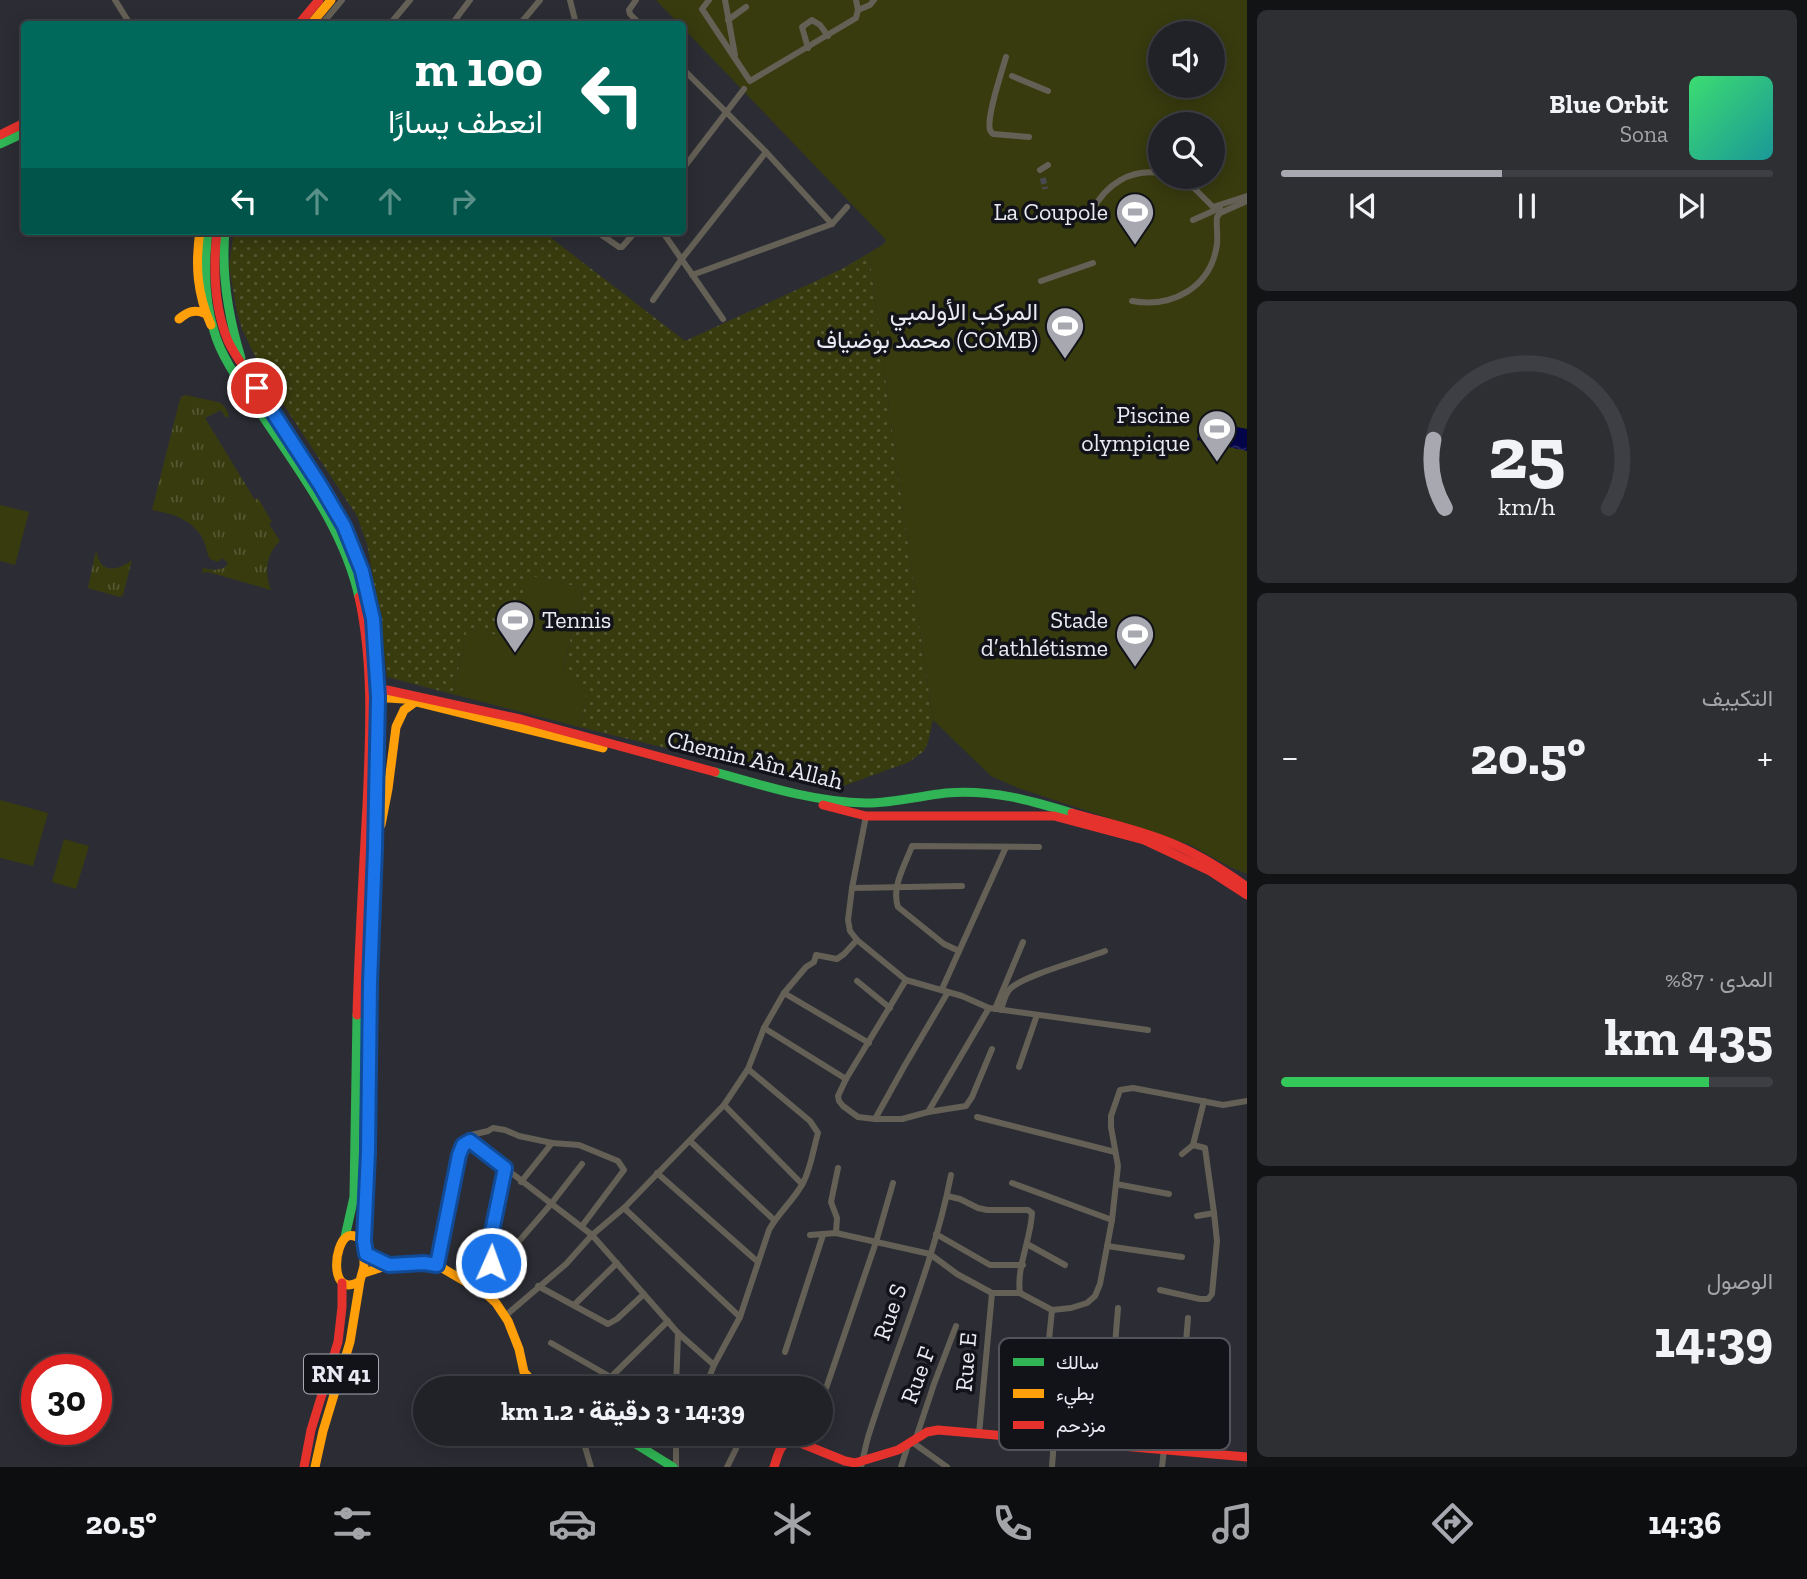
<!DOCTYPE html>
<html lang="ar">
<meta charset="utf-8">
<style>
:root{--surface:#212227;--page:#2d2f33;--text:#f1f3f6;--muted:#a2a4a7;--line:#3e3f44;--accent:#a7a8b0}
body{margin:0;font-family:"Zilla Slab",Vazirmatn,serif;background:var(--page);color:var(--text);direction:rtl;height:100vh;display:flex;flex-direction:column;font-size:26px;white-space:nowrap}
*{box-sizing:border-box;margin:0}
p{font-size:23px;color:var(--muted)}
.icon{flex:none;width:38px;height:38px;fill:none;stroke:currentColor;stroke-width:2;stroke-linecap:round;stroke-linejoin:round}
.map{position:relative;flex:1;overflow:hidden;direction:ltr}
.drawer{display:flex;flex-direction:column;gap:10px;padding:10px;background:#121315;width:560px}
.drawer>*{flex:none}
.guide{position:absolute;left:21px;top:21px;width:665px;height:214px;border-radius:7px;box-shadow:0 4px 18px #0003,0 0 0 2px var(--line);direction:rtl;background:#00695c;color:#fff;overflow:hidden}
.controls{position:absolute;left:1148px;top:21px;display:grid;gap:14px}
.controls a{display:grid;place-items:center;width:77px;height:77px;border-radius:50%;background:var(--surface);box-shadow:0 4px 18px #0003,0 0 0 2px var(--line);font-size:35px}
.speed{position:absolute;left:21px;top:1354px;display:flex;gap:14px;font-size:35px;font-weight:700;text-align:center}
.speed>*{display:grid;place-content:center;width:91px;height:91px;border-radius:50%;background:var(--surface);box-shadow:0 4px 18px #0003,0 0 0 2px var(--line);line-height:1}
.speed .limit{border:10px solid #d22;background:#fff;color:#111}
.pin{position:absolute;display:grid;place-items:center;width:60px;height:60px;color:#fff;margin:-30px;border:4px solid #fff;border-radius:50%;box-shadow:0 2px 7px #0007}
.me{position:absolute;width:77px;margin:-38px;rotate:2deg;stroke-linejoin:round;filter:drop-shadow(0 0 5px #0008)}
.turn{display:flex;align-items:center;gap:24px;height:147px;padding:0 28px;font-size:32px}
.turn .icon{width:91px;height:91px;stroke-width:2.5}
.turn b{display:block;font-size:49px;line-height:60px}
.lanes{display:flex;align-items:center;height:66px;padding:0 28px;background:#0003;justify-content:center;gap:35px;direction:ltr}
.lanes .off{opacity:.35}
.big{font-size:52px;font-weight:800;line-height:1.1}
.drawer .widget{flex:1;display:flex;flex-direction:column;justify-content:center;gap:10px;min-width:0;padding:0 24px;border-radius:10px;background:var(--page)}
.drawer .dial{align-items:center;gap:0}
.dial svg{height:182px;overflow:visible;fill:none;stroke:var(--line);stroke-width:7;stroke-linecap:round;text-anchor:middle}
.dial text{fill:var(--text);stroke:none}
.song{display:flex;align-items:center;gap:21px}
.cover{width:84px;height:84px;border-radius:10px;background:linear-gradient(135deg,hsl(140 70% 55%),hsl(180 70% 35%))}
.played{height:7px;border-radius:4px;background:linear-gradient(90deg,var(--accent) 45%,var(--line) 45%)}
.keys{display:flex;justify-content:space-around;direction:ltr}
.heat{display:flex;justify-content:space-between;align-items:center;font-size:38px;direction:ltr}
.charge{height:10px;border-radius:5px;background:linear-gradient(90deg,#34c759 87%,var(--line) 0)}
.trip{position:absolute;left:413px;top:1376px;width:420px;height:70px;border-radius:35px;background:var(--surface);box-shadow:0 4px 18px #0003,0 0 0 2px var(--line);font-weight:800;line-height:70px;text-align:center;direction:rtl}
.tab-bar{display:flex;height:112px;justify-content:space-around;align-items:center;background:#0d0e10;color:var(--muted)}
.tab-bar .icon{width:49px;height:49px}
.tab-bar .selected{color:var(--accent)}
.tab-bar b{font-size:32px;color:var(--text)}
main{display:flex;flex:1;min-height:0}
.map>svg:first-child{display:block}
.grass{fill:url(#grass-dots)}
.park{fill:url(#park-tufts)}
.pitch{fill:#383b0e;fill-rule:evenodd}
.water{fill:url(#water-ripples)}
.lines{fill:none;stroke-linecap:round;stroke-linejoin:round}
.street-tunnel{stroke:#484951;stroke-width:6;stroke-dasharray:6 3;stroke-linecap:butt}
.street{stroke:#656056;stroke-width:6}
.fast{stroke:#30b455;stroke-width:9}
.slow{stroke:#ff9f0a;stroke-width:9}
.jam{stroke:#e5322d;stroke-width:9}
.route-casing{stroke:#114b97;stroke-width:18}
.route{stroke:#1a73e8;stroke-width:12}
.labels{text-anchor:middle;stroke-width:7;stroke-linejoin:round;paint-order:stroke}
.shield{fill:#121319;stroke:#a8aab2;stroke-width:2}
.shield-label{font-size:23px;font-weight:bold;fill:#e9eaf3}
.poi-label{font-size:24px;fill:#e9eaf3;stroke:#121319;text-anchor:end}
.street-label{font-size:24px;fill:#e9eaf3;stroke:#121319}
.key{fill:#121319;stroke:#52545a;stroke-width:2}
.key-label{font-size:19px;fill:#e9eaf3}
</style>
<main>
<section class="drawer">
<div class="widget">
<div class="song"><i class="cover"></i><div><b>Blue Orbit</b><p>Sona</p></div></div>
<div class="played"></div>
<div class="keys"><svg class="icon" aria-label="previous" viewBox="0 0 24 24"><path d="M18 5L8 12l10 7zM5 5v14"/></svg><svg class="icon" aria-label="pause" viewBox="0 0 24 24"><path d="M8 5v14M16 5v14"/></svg><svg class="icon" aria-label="next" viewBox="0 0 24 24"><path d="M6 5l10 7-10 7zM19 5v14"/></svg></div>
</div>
<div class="widget dial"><svg viewBox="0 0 100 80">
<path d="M14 69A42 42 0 1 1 86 69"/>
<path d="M14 69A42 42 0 0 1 9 39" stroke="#a7a8b0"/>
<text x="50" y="56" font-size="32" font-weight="700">25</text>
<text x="50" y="72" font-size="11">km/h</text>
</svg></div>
<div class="widget"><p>التكييف</p>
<div class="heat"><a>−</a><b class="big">20.5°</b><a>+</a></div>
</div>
<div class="widget"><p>المدى · 87%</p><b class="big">435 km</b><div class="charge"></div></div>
<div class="widget"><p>الوصول</p><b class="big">14:39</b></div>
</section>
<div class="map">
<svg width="1247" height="1467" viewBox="0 0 1247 1467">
<defs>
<pattern id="grass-dots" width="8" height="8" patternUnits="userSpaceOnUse" patternTransform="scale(1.75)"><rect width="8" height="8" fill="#383b0e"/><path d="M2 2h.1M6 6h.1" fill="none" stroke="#555832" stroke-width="1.8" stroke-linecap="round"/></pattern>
<pattern id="park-tufts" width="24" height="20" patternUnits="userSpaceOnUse" patternTransform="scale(1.75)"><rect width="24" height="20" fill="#383b0e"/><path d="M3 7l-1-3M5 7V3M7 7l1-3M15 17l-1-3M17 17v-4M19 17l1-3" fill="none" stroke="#555832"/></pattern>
<pattern id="water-ripples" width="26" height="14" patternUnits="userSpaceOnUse" patternTransform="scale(1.75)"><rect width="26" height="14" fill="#040448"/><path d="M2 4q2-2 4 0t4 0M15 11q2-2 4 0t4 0" fill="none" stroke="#292963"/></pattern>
</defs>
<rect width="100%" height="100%" fill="#2c2d34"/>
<!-- grass -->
<path class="grass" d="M234,231H542L685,341L842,269L869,253L897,467L931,706L933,720L928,742L924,751L909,762L835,789L579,727C589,691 590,695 563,669L583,588L528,576L513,639L466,629V640L452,694L387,677L381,623L367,544L357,516L264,375L242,329L237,312L229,266Z"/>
<!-- park -->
<g class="park">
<path d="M185,395L218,402C224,404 227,410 229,416L226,418L221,410L205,418L255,500L258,498L272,522L269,524L280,541C266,554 264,573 271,590L208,572L202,573L203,568L214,570L224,568L228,563L222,558L218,562L210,559C206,552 206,544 202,537C189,518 173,514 152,510L179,403L181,397Z"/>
<path d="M96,550C97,554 98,558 100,562C108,574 123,567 132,560L123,595L120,597L88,588Z"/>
</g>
<!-- pitch -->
<g class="pitch">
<path d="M656,0H1247V874L1230,867L1190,845L1018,788L991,776L933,720L897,467L869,253L884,244L886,240L683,28L682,24H679ZM1160,33H1213V86H1160ZM1160,124H1213V177H1160Z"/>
<path d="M0,505L29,512L15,565L0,561Z"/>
<path d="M527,575L583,588L563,668L585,689L586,701L579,727L452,694L466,640V629L513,638Z"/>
<path d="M0,800L48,813L33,866L0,858Z"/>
<path d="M64,839L89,846L76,889L52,882Z"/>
</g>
<!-- water -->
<path class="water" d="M1202,420L1247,429V451L1197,440Z"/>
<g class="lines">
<!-- street-tunnel -->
<path class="street-tunnel" d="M1043,178L1045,189"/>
<!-- street -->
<g class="street">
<path d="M115,0L130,24"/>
<path d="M570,0L576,24"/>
<path d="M636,0L629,10L630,14L640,24"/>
<path d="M709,0L702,9L750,81L856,18L858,10L856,0"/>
<path d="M725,0L735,55"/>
<path d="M858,10L870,5L874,0"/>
<path d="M728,20L746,7"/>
<path d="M322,24L342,0"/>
<path d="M390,24L410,0"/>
<path d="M452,24L470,0"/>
<path d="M520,24L540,0"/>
<path d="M808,48L802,27L812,20L820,25L828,36"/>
<path d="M1006,57C1002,71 986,118 990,130C990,131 992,133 993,134L1029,137"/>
<path d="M682,68L766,152L832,224"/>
<path d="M1012,76L1048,91"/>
<path d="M682,170L744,89"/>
<path d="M1040,170L1048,165"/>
<path d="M1174,177L1195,189L1213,207L1247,196"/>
<path d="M1092,211C1106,184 1130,169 1160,173"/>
<path d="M1193,220L1220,208"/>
<path d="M596,231L619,247H622L636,231"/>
<path d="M662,231L723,319"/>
<path d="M692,275L832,224L847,207"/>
<path d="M1041,281L1093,263"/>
<path d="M653,300L681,260L766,152"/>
<path d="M1132,301C1172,308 1211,288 1217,244C1218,235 1216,226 1217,217L1220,213L1247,201"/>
<path d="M866,816L852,888L848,920L850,931L857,940L906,980L962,996L989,1008L1148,1030"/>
<path d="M852,888L962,886"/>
<path d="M959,951L944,944L898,907C891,887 905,865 912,846L1039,847"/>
<path d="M906,980L846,1079L838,1096L839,1101L843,1106L858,1117L875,1119H902L928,1112L966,1106L972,1097L992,1049"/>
<path d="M857,981L890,1008"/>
<path d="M942,989L1006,847"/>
<path d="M784,993L869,1043"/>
<path d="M995,1009L1023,942"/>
<path d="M1001,1010C1003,1004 1005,994 1010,989C1022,976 1085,959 1105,951"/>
<path d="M764,1028L846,1079"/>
<path d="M1019,1067L1037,1015"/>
<path d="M724,1105L802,1184"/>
<path d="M928,1112L989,1008"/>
<path d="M977,1117L1115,1152"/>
<path d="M875,1119L905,1065L948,992"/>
<path d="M468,1141L471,1135L488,1131L493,1128L505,1130L519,1136L552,1143L579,1145L618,1161L624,1170L582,1226"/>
<path d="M690,1141L774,1220"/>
<path d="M1193,1145L1205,1148L1214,1213L1197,1216"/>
<path d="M1182,1154L1193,1145L1204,1101"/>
<path d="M505,1168L488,1251L489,1261L494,1264L502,1261L551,1204L582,1164"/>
<path d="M657,1173L758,1262"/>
<path d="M521,1182L552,1143"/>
<path d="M1012,1183L1112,1220"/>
<path d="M1116,1184L1169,1194"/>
<path d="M947,1196L960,1199L978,1208L987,1210H1028L1032,1213C1031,1239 1016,1268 1020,1293"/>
<path d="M624,1208L740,1317"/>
<path d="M836,1233L837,1218L831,1202L838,1168"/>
<path d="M936,1234L990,1265H1023"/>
<path d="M810,1235L836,1233L930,1254L957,1274L992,1293H1020L1052,1310L1071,1308L1087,1303L1095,1296L1100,1284L1112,1220L1118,1166L1111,1127V1116L1120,1090L1133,1088L1223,1105L1247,1101"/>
<path d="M1027,1244L1065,1265"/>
<path d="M1107,1246L1182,1257"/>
<path d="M437,1265L459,1155L463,1145L470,1141L592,1235L678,1333L714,1365"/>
<path d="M538,1286L608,1324L617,1319L644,1294"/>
<path d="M1160,1290L1200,1299H1208L1212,1294L1217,1241L1214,1213"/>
<path d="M574,1305L617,1263"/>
<path d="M505,1316L566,1264L592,1235L624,1208L724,1105L748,1069L764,1028L784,993L806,967L814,962L816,955L837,959L844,954L857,940"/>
<path d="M551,1343L630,1388"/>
<path d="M785,1352L823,1235"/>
<path d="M611,1377L668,1321"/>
<path d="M706,1386L714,1365L740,1317L769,1230C778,1213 794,1200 803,1183C811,1168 813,1150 818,1133L810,1121L748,1069"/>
<path d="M676,1388L678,1333"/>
<path d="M821,1403L876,1242L893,1183"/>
<path d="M581,1433L591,1467"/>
<path d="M676,1433V1467"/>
<path d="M710,1433L712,1434"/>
<path d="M979,1434L992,1293"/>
<path d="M916,1438L934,1384L956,1326"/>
<path d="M1039,1439L1052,1310"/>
<path d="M912,1442L947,1467"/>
<path d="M1107,1444L1118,1308"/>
<path d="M806,1445L810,1433"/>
<path d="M1177,1450L1188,1318"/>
<path d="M727,1467L736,1449"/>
<path d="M861,1467C864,1455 866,1442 870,1431C897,1346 934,1263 951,1175"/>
<path d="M901,1467L908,1445"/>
<path d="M1052,1467L1054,1440"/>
<path d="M1162,1467L1164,1449"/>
</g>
<!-- fast -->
<g class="fast">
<path d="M0,144L24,133"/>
<path d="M208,231C204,265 204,299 214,331C221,357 241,384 256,406C295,466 343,525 359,597"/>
<path d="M225,231C221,275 228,316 241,358"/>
<path d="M715,772C764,786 815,802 866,803C893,803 920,796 946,793C991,789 1029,800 1072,813"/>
<path d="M345,1237L354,1197L357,1015"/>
<path d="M364,1241L368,1152L370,983L378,697L373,624"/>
<path d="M366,1254L389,1265"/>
<path d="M618,1433L673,1467"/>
</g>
<!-- slow -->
<g class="slow">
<path d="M311,24L331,0"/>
<path d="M200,231C195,265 197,294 211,325"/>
<path d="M179,319C187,312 194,309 204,313"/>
<path d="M371,697L404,699L603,748"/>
<path d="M381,825L388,789L396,727L404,710L415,702"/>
<path d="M364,1273L389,1265L424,1263L437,1265L485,1293L496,1303L508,1321L519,1349L524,1372L538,1388"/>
<path d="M315,1467L323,1431L350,1342L360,1281L364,1266V1241C359,1238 354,1234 348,1236C333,1243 329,1300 360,1281"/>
</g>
<!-- jam -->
<g class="jam">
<path d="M299,24L319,0"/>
<path d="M0,135L24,123"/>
<path d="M217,231C213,267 214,307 228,341C237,360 252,378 263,395C306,463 366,542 373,624"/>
<path d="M373,687L520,719L715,772"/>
<path d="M823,805L866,816H1054L1144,840L1210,871L1247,895"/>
<path d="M1072,813C1103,822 1136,829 1166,841C1195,852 1222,869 1247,887"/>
<path d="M357,1015C359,945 363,875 367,806C370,736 374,665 359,597"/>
<path d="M304,1467L311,1430L338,1342L342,1307V1283"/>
<path d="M774,1467C778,1455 780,1442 793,1440L845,1461L855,1463L898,1450L927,1432L938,1430L1247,1457"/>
</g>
</g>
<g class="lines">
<!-- route casing -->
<g class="route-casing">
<path id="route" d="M257,388L320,485L344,526L362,571L373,619L378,697L375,849L370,983L368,1152L364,1241L366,1254L389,1265L424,1263L437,1265L459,1155L463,1145L470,1141L505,1168L488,1251V1258L491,1263"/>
</g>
<!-- route -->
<use href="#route" class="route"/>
</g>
<!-- icons -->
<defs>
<g id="stadium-pin" transform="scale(2.0125)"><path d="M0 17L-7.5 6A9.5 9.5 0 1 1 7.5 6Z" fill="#a7a8b0" stroke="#121319"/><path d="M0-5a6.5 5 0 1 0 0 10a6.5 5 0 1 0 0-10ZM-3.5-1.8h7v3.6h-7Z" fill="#fff"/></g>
</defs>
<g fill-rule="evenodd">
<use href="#stadium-pin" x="1135" y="212"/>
<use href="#stadium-pin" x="1065" y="326"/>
<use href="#stadium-pin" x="1217" y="429"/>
<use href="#stadium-pin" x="515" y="620"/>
<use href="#stadium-pin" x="1135" y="634"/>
</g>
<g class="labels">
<!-- shield labels -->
<rect class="shield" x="304" y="1354.5" width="74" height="39" rx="5"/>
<g class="shield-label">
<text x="341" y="1382">RN 41</text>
</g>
<!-- poi labels -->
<g class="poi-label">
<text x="1108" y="220">La Coupole</text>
<text x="1038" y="320">المركب الأولمبي<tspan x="1038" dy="28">محمد بوضياف (COMB)</tspan></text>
<text x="1190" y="423">Piscine<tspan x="1190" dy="28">olympique</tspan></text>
<text x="542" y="628" text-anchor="start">Tennis</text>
<text x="1108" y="628">Stade<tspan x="1108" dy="28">d’athlétisme</tspan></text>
</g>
<!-- street labels -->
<g class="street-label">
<text transform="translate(755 760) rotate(14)" y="8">Chemin Aîn Allah</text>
<text transform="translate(890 1312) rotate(-71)" y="8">Rue S</text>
<text transform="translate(966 1362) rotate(-85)" y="8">Rue E</text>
<text transform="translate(918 1375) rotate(-70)" y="8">Rue F</text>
</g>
</g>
<!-- legend -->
<rect x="999" y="1338" width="231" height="112" rx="10" class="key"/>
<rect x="1013" y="1358" width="31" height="8" fill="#30b455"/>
<rect x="1013" y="1389" width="31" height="9" fill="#ff9f0a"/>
<rect x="1013" y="1421" width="31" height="8" fill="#e5322d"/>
<g class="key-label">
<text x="1056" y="1369">سالك</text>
<text x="1056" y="1400">بطيء</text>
<text x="1056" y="1432">مزدحم</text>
</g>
</svg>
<div class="controls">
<a><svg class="icon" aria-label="sound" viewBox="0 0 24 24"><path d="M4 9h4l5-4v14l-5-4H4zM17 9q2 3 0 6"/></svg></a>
<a><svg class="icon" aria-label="search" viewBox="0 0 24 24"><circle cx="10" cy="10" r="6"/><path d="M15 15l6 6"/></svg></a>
</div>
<div class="speed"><div class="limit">30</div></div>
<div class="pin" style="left:257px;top:388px;background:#d93025"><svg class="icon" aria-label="arrive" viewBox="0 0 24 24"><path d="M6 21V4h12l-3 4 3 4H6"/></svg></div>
<svg class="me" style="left:491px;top:1263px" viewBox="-20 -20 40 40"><circle r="17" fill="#1a73e8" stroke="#fff" stroke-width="3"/><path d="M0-11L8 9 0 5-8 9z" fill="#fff"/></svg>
<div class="trip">14:39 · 3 دقيقة · 1.2 km</div>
<div class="guide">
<div class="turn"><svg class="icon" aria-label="left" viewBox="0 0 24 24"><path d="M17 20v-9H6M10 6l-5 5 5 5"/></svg><div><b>100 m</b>انعطف يسارًا</div></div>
<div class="lanes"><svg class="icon" aria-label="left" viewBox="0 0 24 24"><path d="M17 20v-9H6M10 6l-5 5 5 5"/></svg><svg class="icon off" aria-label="ahead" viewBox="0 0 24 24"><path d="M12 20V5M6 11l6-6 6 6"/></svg><svg class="icon off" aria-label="ahead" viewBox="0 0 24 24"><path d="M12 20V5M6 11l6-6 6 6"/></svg><svg class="icon off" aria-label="right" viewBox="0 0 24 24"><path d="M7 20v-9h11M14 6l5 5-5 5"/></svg></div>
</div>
</div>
</main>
<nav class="tab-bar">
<b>14:36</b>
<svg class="icon selected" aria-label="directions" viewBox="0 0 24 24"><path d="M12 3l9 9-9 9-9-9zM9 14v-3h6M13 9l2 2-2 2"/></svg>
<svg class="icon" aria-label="music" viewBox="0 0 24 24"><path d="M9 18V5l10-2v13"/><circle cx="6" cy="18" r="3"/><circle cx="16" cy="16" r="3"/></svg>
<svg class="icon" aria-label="phone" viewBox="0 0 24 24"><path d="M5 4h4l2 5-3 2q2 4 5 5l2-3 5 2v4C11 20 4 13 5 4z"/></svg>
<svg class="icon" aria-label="climate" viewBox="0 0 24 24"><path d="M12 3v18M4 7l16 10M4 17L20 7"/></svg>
<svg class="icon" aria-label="car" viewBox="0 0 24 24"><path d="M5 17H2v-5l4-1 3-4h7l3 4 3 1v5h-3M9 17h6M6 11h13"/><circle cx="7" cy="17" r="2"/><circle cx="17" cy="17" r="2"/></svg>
<svg class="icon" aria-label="filters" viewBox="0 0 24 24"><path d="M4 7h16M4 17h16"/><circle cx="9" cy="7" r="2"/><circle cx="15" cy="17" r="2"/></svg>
<b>20.5°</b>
</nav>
